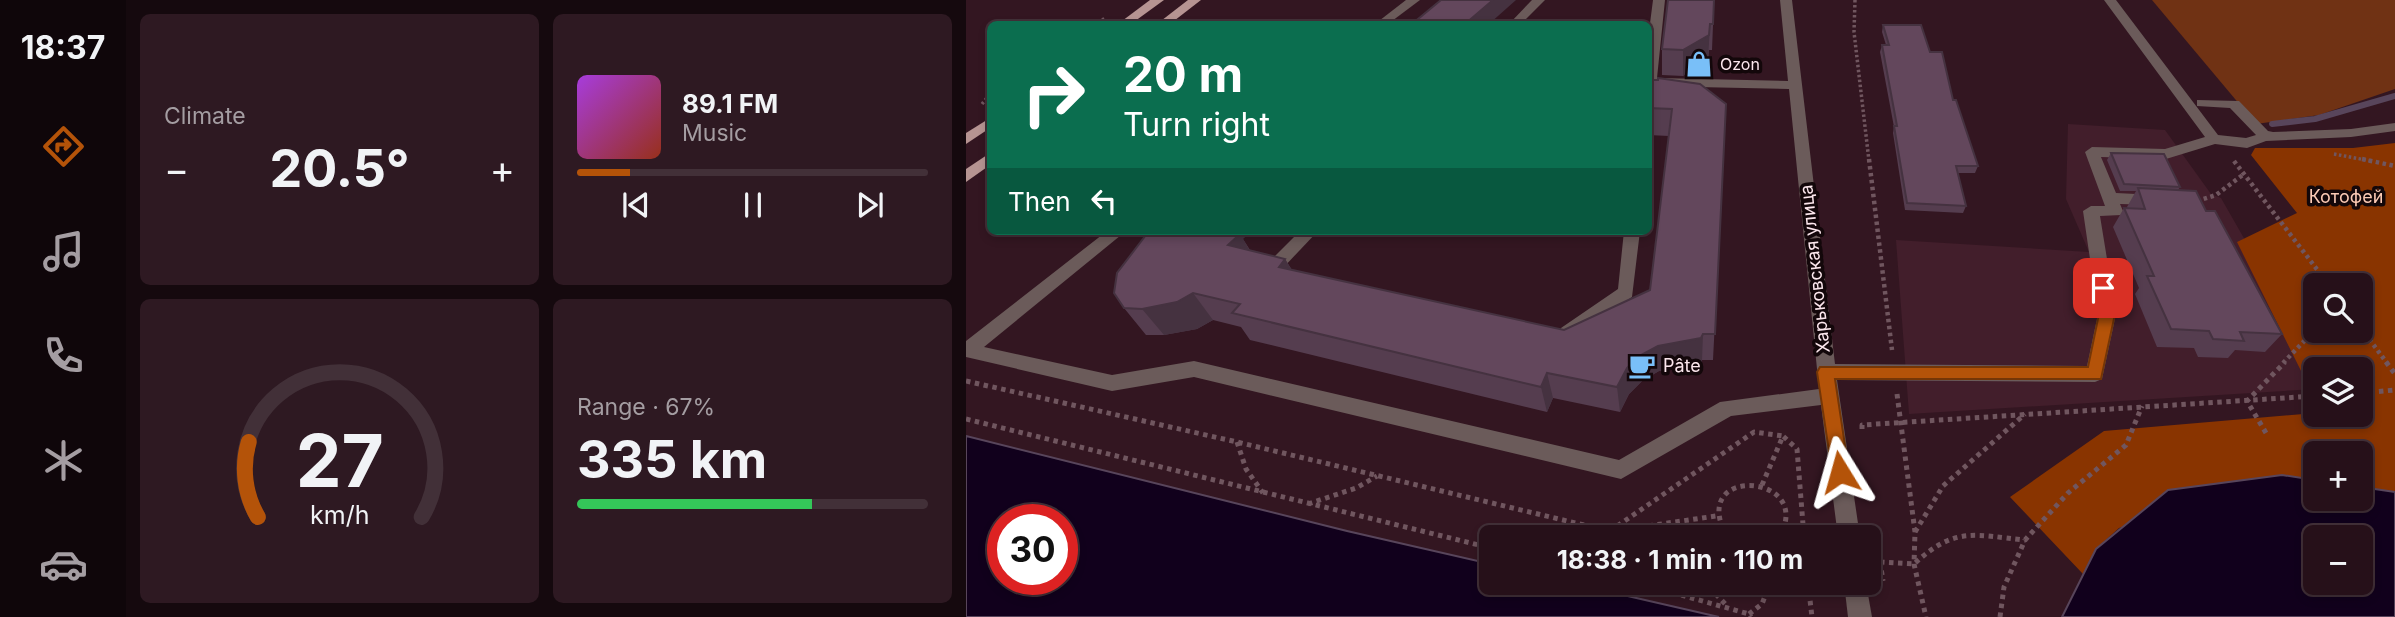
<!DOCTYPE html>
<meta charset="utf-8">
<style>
:root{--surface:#261019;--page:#2e1922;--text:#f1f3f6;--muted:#a49da2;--line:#423038;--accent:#b45309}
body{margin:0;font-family:Inter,sans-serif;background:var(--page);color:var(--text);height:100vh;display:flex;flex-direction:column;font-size:26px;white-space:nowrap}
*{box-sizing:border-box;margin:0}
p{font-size:23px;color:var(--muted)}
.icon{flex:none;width:38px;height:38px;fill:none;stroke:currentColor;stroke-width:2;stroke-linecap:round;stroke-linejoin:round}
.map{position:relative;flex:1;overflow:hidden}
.drawer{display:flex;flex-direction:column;gap:14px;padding:14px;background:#15090e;width:840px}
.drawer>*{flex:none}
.hud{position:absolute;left:21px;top:21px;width:665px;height:214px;border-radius:10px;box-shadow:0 4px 10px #0003,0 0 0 2px var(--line);background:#0b6e4f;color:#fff;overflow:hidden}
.controls{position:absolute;left:1337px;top:273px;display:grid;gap:14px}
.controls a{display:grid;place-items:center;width:70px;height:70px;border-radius:10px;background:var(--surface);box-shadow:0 4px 10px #0003,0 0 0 2px var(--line);font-size:35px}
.speed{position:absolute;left:21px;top:504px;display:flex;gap:14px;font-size:35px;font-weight:700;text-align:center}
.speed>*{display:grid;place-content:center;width:91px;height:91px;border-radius:50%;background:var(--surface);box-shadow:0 4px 10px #0003,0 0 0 2px var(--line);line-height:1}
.speed .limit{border:10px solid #d22;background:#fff;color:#111}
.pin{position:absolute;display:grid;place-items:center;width:60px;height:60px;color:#fff;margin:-30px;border-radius:14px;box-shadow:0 4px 10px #0006}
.me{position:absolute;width:77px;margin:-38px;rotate:352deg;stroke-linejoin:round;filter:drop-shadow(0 0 5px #0008)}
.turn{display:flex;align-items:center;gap:24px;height:147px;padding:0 21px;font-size:32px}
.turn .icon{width:91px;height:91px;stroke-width:2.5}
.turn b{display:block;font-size:49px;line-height:60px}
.then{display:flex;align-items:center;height:66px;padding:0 21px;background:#0003;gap:14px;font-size:26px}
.big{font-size:52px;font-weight:700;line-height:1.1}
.drawer .card{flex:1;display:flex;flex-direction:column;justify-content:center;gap:10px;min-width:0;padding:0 24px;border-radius:10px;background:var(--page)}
.drawer .dial{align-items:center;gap:0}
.dial svg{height:182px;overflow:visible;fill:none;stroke:var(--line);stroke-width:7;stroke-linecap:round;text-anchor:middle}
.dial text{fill:var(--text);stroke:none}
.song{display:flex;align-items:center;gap:21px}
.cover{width:84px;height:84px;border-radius:10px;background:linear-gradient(135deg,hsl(280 70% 55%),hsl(10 70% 35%))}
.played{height:7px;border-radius:4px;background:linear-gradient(90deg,var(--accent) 15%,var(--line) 15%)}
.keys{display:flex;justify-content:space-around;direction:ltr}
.heat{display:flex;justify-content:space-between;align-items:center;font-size:38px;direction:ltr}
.charge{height:10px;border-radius:5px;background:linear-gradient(90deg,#34c759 67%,var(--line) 0)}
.drawer .tiles{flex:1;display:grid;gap:14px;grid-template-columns:repeat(2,1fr)}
.trip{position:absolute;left:513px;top:525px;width:402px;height:70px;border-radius:10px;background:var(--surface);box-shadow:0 4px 10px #0003,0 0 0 2px var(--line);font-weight:700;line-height:70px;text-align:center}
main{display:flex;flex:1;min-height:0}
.dock{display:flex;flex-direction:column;width:126px;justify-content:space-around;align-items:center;background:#0f060a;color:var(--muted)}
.dock .icon{width:49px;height:49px}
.dock .selected{color:var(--accent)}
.dock b{font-size:32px;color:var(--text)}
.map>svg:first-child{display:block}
.built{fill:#421e2b}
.green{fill:#703214}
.forest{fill:#893400;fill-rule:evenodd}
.water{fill:#11001c;stroke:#58455b;stroke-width:2;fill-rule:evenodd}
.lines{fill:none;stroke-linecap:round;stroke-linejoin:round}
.stream{stroke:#58455b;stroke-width:6}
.path-far2{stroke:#70565f;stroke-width:3.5;stroke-dasharray:2.5 2.5;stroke-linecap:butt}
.path-far1{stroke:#70565f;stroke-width:4.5;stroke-dasharray:3.5 3.5;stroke-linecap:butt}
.path{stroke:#70565f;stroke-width:5;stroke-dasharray:4.5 4.5;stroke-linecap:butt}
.minor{fill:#6b5b5a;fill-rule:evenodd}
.major{fill:#b69492;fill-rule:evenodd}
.wall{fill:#553d4f}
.shaded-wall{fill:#453240}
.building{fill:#63475c;stroke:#453240;stroke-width:2}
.route{fill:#b45309;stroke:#753606;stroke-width:2}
.labels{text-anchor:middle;stroke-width:7;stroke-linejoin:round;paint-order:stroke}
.far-poi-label{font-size:16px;fill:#fce7ed;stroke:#13070a;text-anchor:start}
.park-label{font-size:18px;fill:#fccab5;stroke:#13070a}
.street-label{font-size:18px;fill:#fce7ed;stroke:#13070a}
.poi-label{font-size:18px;fill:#fce7ed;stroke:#13070a;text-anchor:start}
</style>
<main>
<nav class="dock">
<b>18:37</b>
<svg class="icon selected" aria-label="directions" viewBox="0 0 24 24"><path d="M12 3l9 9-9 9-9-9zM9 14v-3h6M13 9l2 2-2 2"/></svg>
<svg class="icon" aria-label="music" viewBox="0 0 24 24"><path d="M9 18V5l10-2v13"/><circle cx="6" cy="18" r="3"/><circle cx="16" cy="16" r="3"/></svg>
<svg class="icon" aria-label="phone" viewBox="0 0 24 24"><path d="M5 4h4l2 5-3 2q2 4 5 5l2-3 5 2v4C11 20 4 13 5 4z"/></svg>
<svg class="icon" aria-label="climate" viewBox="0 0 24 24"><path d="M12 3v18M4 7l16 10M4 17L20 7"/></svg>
<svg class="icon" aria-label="car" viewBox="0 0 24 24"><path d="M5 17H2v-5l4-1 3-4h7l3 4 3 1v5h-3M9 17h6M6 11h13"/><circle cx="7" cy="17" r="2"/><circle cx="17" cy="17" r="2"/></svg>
</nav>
<section class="drawer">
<div class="tiles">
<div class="card"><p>Climate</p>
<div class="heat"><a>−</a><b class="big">20.5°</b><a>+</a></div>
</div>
<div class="card">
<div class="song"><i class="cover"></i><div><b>89.1 FM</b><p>Music</p></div></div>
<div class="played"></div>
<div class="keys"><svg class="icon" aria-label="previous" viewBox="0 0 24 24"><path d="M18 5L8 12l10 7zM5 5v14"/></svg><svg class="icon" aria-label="pause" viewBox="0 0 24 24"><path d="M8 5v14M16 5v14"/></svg><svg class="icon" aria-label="next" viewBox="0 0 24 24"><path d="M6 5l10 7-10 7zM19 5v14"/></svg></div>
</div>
<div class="card dial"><svg viewBox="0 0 100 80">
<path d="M14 69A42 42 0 1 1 86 69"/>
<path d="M14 69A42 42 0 0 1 10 36" stroke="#b45309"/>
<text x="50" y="56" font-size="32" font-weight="700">27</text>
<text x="50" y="72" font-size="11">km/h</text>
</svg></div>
<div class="card"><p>Range · 67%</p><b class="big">335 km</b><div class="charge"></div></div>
</div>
</section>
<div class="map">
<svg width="1429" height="617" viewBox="0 0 1429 617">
<rect width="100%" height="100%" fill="#331621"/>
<!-- built -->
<path class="built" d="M1102,124L1199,130L1245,194L1255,198L1315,303L1349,389L943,414L930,240L1123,252L1100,199Z"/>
<!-- green -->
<path class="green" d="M1186,0H1429V89L1353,115L1290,124Z"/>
<!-- forest -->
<path class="forest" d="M1429,143V492L1395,487V453H1349V480L1316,475L1153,528L1130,549L1117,574L1044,497L1138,431L1349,413L1395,415V369H1349V399L1271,242L1331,213L1285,155L1289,148H1387ZM1349,285H1395V331H1349Z"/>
<!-- water -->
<g class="water">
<path d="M0,436L381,531L525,564V583H605L753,617H0ZM37,520H96V579H37Z"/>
<path d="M1316,475L1349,480V499H1395V487L1429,492V617H1096L1130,549L1202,490ZM1349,537H1395V583H1349Z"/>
</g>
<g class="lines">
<!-- stream -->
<path class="stream" d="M1306,124L1349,119L1429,96"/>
<!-- path-far2 -->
<g class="path-far2">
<path d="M889,0L888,32L903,161"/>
<path d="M127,24L140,18"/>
<path d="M16,104L24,94"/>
<path d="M1368,154L1405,161"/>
</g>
<!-- path-far1 -->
<g class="path-far1">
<path d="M903,159L926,350"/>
<path d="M1396,159L1429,166"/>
<path d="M1268,161L1363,285"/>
<path d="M1231,201L1250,195L1278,174"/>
<path d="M1395,328L1421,363"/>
<path d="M1317,363L1349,330"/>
</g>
<!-- path -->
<g class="path">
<path d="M1420,362L1429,374"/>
<path d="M0,381L271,442L668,537"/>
<path d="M1395,393L1429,390"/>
<path d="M931,394L949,532L948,564L960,617"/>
<path d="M0,419L525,548"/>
<path d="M896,429V425L1349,396"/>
<path d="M1300,433L1281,401L1319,362"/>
<path d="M271,442L280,469L297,493"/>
<path d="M796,485L817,436L831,449L838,537"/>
<path d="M342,504L390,488L411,476"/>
<path d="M644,531L788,432L817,436"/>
<path d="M647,531L750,516"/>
<path d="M949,532L977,486L1059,414"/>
<path d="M910,535L917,581"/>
<path d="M761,537C720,463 851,474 813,537"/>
<path d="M914,562L948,564C989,526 1008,535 1059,540L1102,493L1160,445L1176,406"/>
<path d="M672,583L783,614L785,617"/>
<path d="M726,583L744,588L762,607"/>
<path d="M842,583L846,617"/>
<path d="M783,614L796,604L804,583"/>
<path d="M1034,617L1038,587L1059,540"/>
</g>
<!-- minor -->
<g class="minor">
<path d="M440,0H454L422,24H409Z"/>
<path d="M566,0H579L555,24H543Z"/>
<path d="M687,0H699L691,78L822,81L814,0H826L869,364L1121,366L1132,314L1117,211L1125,206H1139L1119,152L1126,147L1199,149L1239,137L1138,0H1150L1252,135L1280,138L1290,135L1264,108L1231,106V100L1273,101L1302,131L1307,132L1385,129L1429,123V131L1385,137L1300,141L1281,148L1249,144L1200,159L1135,157L1150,193L1190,195L1198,200L1190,205L1154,204L1157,211L1155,215L1134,216L1150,314L1136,379L1129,382L871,380L894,537H872L855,405L765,416L655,479L228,377L146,391L0,357V341L141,231H160L18,347L146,375L228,361L653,460L754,402L853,389L823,89L682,86V39Z"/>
<path d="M334,231H352L315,270H303L301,266L303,262Z"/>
<path d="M658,231H674L666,297L607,338H595L592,333L595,328L652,289Z"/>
<path d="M878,583H900L906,617H882Z"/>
</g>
<!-- major -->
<g class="major">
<path d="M184,0H198L165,24H152Z"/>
<path d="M222,0H235L204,24H191Z"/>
<path d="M24,118V128L0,144V133Z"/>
<path d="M24,153V165L0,182V169Z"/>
</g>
</g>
<!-- wall -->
<g class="wall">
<path d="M748,0L746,50H743L742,61L717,76L696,75V49Z"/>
<path d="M917,25L964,52L987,100L1012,166L1009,173H992L1000,206L997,213L939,210L927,133L928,127L914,52L916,45H920L916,32Z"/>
<path d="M682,80L760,104L747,360H736L735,364L693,371L676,381L663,394L654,412L587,398L581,412L284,340L275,327L247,320L231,329L198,335H180L158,308L277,239L284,250L319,259L326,270L598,330L684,290L703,136L682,135Z"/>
<path d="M1145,153L1214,187L1212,190L1240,211L1316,334L1299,352L1269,350L1262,358L1232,357L1228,348L1191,347L1169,294L1173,288L1147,227L1158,208L1162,209L1161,207L1170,191H1154L1141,160Z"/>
</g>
<!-- shaded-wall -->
<g class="shaded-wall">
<path d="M527,0H550L523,24H499Z"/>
<path d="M744,24L742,61L717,76V50Z"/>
<path d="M248,231H286L277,239L290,261L279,272Z"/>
<path d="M319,259L335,285L313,267Z"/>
<path d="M227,293L247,320L231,329L198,335L176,309Z"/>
<path d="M737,334L736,360L735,364L693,371L676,381L663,394L654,412L651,387L661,368L675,355L692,346Z"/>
<path d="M581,373L587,398L581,412L575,387Z"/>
</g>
<!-- building -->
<g class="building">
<path d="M475,0H527L499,24H446Z"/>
<path d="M702,0H748L747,24H744L743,35L717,50L696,49Z"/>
<path d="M917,25H955L964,52H976L987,100H990L1012,166H990L1000,206L941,203L928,126H931L916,45H923Z"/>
<path d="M692,78L734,84L760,104L749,334H737L735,338L692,346L675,355L661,368L651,387L581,373L575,387L266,313L274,304L227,293L211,302L176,309L158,308L148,293L151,273L183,231H265L274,234L262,245L319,259L313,267L598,330L684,290L706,109L682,108V80H692Z"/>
<path d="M1145,153L1198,154L1214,187L1158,184Z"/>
<path d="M1172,188L1230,191L1240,211H1249L1316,334L1274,332L1278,341L1247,339L1243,331L1205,329L1181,276H1188L1158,208L1179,209Z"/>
</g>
<!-- route -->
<path class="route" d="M1137,282L1145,288L1149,314L1135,379H869L883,472L880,478L874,481L867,478L851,372L854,367H1122L1133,314L1129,288Z"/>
<!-- icons -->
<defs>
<g id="shop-bare" transform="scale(2.1)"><path d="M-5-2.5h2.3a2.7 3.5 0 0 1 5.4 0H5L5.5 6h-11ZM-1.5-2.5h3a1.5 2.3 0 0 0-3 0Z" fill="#79bff8" stroke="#13070a" stroke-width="2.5" paint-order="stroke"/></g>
<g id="cafe-bare" transform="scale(2.1)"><path d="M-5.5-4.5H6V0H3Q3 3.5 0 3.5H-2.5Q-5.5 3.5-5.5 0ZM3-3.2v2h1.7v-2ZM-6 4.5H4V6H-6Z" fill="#79bff8" stroke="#13070a" stroke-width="2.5" paint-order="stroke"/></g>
</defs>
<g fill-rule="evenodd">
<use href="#shop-bare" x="733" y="64"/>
<use href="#cafe-bare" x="676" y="366"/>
</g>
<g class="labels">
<!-- far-poi labels -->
<g class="far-poi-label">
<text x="754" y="70">Ozon</text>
</g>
<!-- park labels -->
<g class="park-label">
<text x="1380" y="203">Котофей</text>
</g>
<!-- street labels -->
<g class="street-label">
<text transform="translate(849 269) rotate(-96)" y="6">Харьковская улица</text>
</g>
<!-- poi labels -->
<g class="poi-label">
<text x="697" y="372">Pâte</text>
</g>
</g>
</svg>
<div class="controls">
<a><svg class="icon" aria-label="search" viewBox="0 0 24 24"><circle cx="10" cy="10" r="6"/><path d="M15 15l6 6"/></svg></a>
<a><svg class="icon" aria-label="layers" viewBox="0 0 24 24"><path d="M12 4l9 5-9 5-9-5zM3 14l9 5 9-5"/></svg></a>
<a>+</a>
<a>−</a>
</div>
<div class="speed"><div class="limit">30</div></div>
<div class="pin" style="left:1137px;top:288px;background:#d93025"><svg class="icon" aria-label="arrive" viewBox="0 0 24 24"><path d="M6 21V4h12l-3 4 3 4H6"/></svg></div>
<svg class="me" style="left:874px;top:472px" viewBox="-20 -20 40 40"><path d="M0-17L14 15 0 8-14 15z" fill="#b45309" stroke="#fff" stroke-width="4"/></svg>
<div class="trip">18:38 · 1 min · 110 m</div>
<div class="hud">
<div class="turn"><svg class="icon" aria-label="right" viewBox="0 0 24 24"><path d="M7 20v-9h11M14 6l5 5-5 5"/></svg><div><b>20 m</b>Turn right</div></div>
<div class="then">Then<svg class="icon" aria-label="left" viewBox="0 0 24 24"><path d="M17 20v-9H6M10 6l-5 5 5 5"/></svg></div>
</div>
</div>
</main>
